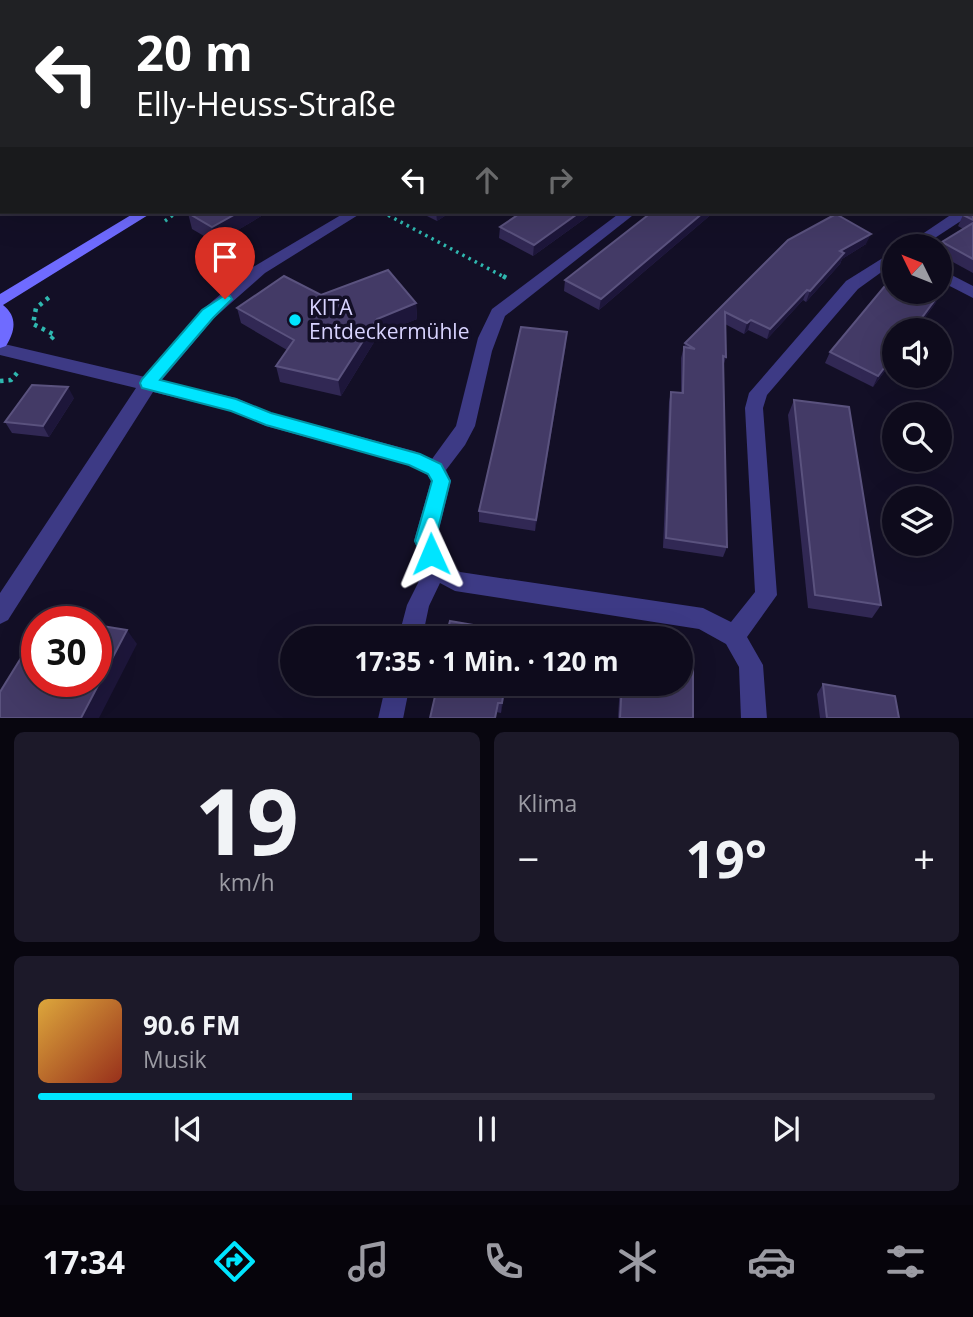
<!DOCTYPE html>
<html lang="de">
<meta charset="utf-8">
<style>
:root{--surface:#0e0b1c;--page:#1c1929;--text:#f1f3f6;--muted:#9b9ba3;--line:#2e2b3b;--accent:#00e5ff}
body{margin:0;font-family:"Open Sans",sans-serif;background:var(--page);color:var(--text);height:100vh;display:flex;flex-direction:column;font-size:26px;white-space:nowrap}
*{box-sizing:border-box;margin:0}
p{font-size:23px;color:var(--muted)}
.icon{flex:none;width:38px;height:38px;fill:none;stroke:currentColor;stroke-width:2;stroke-linecap:round;stroke-linejoin:round}
.map{position:relative;height:718px;overflow:hidden}
.details{display:flex;flex-direction:column;gap:14px;padding:14px;background:#08060f;flex:1}
.details>*{flex:none}
.banner{position:absolute;left:0px;top:0px;width:973px;height:214px;box-shadow:0 7px 28px #0002,0 0 0 2px var(--line);background:#202124;color:#fff;overflow:hidden}
.needle{width:46px;rotate:313deg}
.fabs{position:absolute;left:882px;top:234px;display:grid;gap:14px}
.fabs a{display:grid;place-items:center;width:70px;height:70px;border-radius:50%;background:var(--surface);box-shadow:0 7px 28px #0002,0 0 0 2px var(--line);font-size:35px}
.speed{position:absolute;left:21px;top:606px;display:flex;gap:14px;font-size:35px;font-weight:700;text-align:center}
.speed>*{display:grid;place-content:center;width:91px;height:91px;border-radius:50%;background:var(--surface);box-shadow:0 7px 28px #0002,0 0 0 2px var(--line);line-height:1}
.speed .limit{border:10px solid #d22;background:#fff;color:#111}
.pin{position:absolute;display:grid;place-items:center;width:60px;height:60px;color:#fff;margin:-72px -30px;border-radius:50% 50% 50% 0;rotate:-45deg;box-shadow:0 0 7px #0007}
.pin .icon{rotate:45deg}
.me{position:absolute;width:77px;margin:-38px;rotate:359deg;stroke-linejoin:round;filter:drop-shadow(0 0 5px #0008)}
.turn{display:flex;align-items:center;gap:24px;height:147px;padding:0 21px;font-size:32px}
.turn .icon{width:91px;height:91px;stroke-width:2.5}
.turn b{display:block;font-size:49px;line-height:60px}
.lanes{display:flex;align-items:center;height:66px;padding:0 21px;background:#0003;justify-content:center;gap:35px;direction:ltr}
.lanes .off{opacity:.35}
.big{font-size:52px;font-weight:700;line-height:1.1}
.details .tile{flex:1;display:flex;flex-direction:column;justify-content:center;gap:10px;min-width:0;padding:0 24px;border-radius:10px;background:var(--page)}
.details .dial{align-items:center;gap:0}
.dial b{font-size:91px;line-height:1}
.song{display:flex;align-items:center;gap:21px}
.cover{width:84px;height:84px;border-radius:10px;background:linear-gradient(135deg,hsl(40 70% 55%),hsl(10 70% 35%))}
.played{height:7px;border-radius:4px;background:linear-gradient(90deg,var(--accent) 35%,var(--line) 35%)}
.keys{display:flex;justify-content:space-around;direction:ltr}
.heat{display:flex;justify-content:space-between;align-items:center;font-size:38px;direction:ltr}
.details .tiles{flex:1;display:grid;gap:14px;grid-template-columns:1fr 1fr}
.tile:last-child{grid-column:span 2}
.trip{position:absolute;left:280px;top:626px;width:413px;height:70px;border-radius:35px;background:var(--surface);box-shadow:0 7px 28px #0002,0 0 0 2px var(--line);font-weight:700;line-height:70px;text-align:center}
.dock{display:flex;height:112px;justify-content:space-around;align-items:center;background:#06040b;color:var(--muted)}
.dock .icon{width:49px;height:49px}
.dock .current{color:var(--accent)}
.dock b{font-size:32px;color:var(--text)}
.map>svg:first-child{display:block}
.lines{fill:none;stroke-linecap:round;stroke-linejoin:round}
.path-far1{stroke:#2fb8b0;stroke-width:3.5;stroke-dasharray:2.5 4.5;stroke-linecap:butt}
.path{stroke:#2fb8b0;stroke-width:4.5;stroke-dasharray:3.5 5;stroke-linecap:butt}
.street{fill:#3d3a85;fill-rule:evenodd}
.secondary{fill:#6f6bff;fill-rule:evenodd}
.wall{fill:#312854}
.shaded-wall{fill:#1d163a}
.building{fill:#433a66;stroke:#5a527e;stroke-width:2}
.route{fill:#00e5ff;stroke:#0095a6;stroke-width:2}
.poi-dot{fill:#00e5ff;stroke:#130f26;stroke-width:2.5}
.labels{text-anchor:middle;stroke-width:7;stroke-linejoin:round;paint-order:stroke}
.poi-label{font-size:21px;fill:#d9d4ff;stroke:#130f26;text-anchor:start}
</style>
<div class="map">
<svg width="973" height="719" viewBox="0 0 973 719">
<rect width="100%" height="100%" fill="#130f26"/>
<g class="lines">
<!-- path-far1 -->
<g class="path-far1">
<path d="M382,212L506,278"/>
<path d="M165,221L177,212"/>
</g>
<!-- path -->
<g class="path">
<path d="M503,276L508,279"/>
<path d="M51,339L55,335L33,324L36,308L52,295"/>
<path d="M0,381L11,380L17,373"/>
</g>
<!-- street -->
<g class="street">
<rect x="971" y="173" width="2" height="9"/>
<path d="M971,211L972,212L970,215L921,247H903L955,212Z"/>
<path d="M346,212H363L265,273L214,318L161,381L236,398L271,413L414,451L432,459L456,426L478,338L492,309L621,212H637L505,316L492,351L475,426L465,445L446,470L451,481L436,541L445,560L460,572L703,608L731,622L755,592L745,408L749,393L846,281L894,251V263L858,289L767,395L763,408L777,595L747,637L763,665L767,719H741L739,667L726,644L699,629L455,591L440,583L429,606L422,639H398L407,605L426,567L414,541L431,481L428,475L409,465L266,426L231,411L153,392L8,620L0,624V593L136,388L0,355V343L145,377L202,310L253,267Z"/>
<path d="M940,269L973,286V298L940,281Z"/>
<path d="M386,684H410L403,719H378Z"/>
</g>
<!-- secondary -->
<g class="secondary">
<path d="M599,0H613L598,2Z"/>
<path d="M136,212H153L3,305C18,317 15,331 6,346L0,348V294Z"/>
</g>
</g>
<!-- wall -->
<g class="wall">
<path d="M0,36H2V129L0,128Z"/>
<path d="M971,191H973V273L940,255V247L942,242L963,229L958,226L963,215L971,212Z"/>
<path d="M191,212H268L216,243L192,229L188,213Z"/>
<path d="M419,212H451L437,221Z"/>
<path d="M594,212L533,256L499,238L500,227Z"/>
<path d="M652,212H714L599,310L564,291L565,280Z"/>
<path d="M788,240L866,244L842,259L840,264L806,302L803,300L767,339L748,330L744,334L725,324L726,357L723,367L727,547L723,557L663,548L669,402L671,392L681,393V358L685,343Z"/>
<path d="M940,293L935,304L873,387L825,363L830,352Z"/>
<path d="M321,295L416,303L417,319L379,334L341,396L280,382L276,366L287,350L241,323L237,308Z"/>
<path d="M566,344L535,531L479,522V511Z"/>
<path d="M74,398L49,437L12,433L5,422Z"/>
<path d="M794,400L881,605L872,618L808,608L788,415Z"/>
<path d="M435,684H506L501,713L434,699L433,691Z"/>
<path d="M620,684H681L693,718H618Z"/>
<path d="M823,684L899,718H820L817,694Z"/>
</g>
<!-- shaded-wall -->
<g class="shaded-wall">
<path d="M239,212H268L216,243L212,227Z"/>
<path d="M436,212H451L437,221Z"/>
<path d="M580,212H594L533,256L534,245Z"/>
<path d="M704,212H714L599,310L601,299Z"/>
<path d="M871,234L866,244L842,259L840,264L806,302L810,291L840,251Z"/>
<path d="M807,290L803,300L767,339L770,329Z"/>
<path d="M940,293L935,304L915,331H912Z"/>
<path d="M416,303L417,319L379,334L341,396L338,380L377,319Z"/>
<path d="M751,320L748,330L744,334L747,323Z"/>
<path d="M567,332L566,344L535,531L536,520Z"/>
<path d="M894,355V359L873,387L878,376Z"/>
<path d="M68,387L74,398L49,437L43,426Z"/>
<path d="M127,630L137,644L99,718H81Z"/>
<path d="M505,684H506L501,713L502,703Z"/>
</g>
<!-- building -->
<g class="building">
<rect x="0" y="36" width="2" height="78"/>
<path d="M971,131H973V160L971,161Z"/>
<path d="M973,209V220L963,215L969,212H971V210Z"/>
<path d="M191,212H239L212,227L188,213Z"/>
<path d="M522,212H580L534,245L500,227Z"/>
<path d="M652,212H704L601,299L565,280Z"/>
<path d="M836,214L871,234L840,251L844,253L810,291L807,290L770,329L751,320L747,323L725,312L726,357L723,356L727,547L666,538L671,392L683,393L684,347L695,349L685,343L788,240Z"/>
<path d="M973,223V259L942,242Z"/>
<path d="M388,270L416,303L377,319L338,380L276,366L294,340L237,308L284,276L321,295Z"/>
<path d="M894,275V292H938L940,293L912,331H894V355L878,376L830,352Z"/>
<path d="M521,327L567,332L536,520L479,511Z"/>
<path d="M32,385L68,387L43,426L5,422Z"/>
<path d="M794,400L849,407L881,605L815,595Z"/>
<path d="M46,617L74,621H43Z"/>
<path d="M450,621L514,632L513,639H445Z"/>
<path d="M96,625L127,630L81,718H0V692L37,632V681H96Z"/>
<path d="M681,663L693,666V718H620L622,684H681Z"/>
<path d="M435,684H505L502,703H498L495,718H430L436,692L433,691Z"/>
<path d="M823,684L895,696L899,718H827Z"/>
</g>
<!-- route -->
<path class="route" d="M225,295L230,296L232,299L213,318L160,380L236,399L271,413L420,454L441,464L450,481L435,541L441,554L438,560L431,563L424,560L415,541L432,481L428,474L409,465L266,425L231,411L142,388L140,383L142,379L202,310Z"/>
<!-- markers -->
<circle class="poi-dot" cx="295" cy="320" r="7"/>
<g class="labels">
<!-- poi labels -->
<g class="poi-label">
<text x="309" y="315">KITA<tspan x="309" dy="24">Entdeckermühle</tspan></text>
</g>
</g>
</svg>
<div class="fabs">
<a><svg class="needle" viewBox="-14 -14 28 28"><path d="M0-13l5 13h-10z" fill="#e53935"/><path d="M0 13l5-13h-10z" fill="#9b9ba3"/></svg></a>
<a><svg class="icon" aria-label="sound" viewBox="0 0 24 24"><path d="M4 9h4l5-4v14l-5-4H4zM17 9q2 3 0 6"/></svg></a>
<a><svg class="icon" aria-label="search" viewBox="0 0 24 24"><circle cx="10" cy="10" r="6"/><path d="M15 15l6 6"/></svg></a>
<a><svg class="icon" aria-label="layers" viewBox="0 0 24 24"><path d="M12 4l9 5-9 5-9-5zM3 14l9 5 9-5"/></svg></a>
</div>
<div class="speed"><div class="limit">30</div></div>
<div class="pin" style="left:225px;top:299px;background:#d93025"><svg class="icon" aria-label="arrive" viewBox="0 0 24 24"><path d="M6 21V4h12l-3 4 3 4H6"/></svg></div>
<svg class="me" style="left:431px;top:554px" viewBox="-20 -20 40 40"><path d="M0-17L14 15 0 8-14 15z" fill="#00e5ff" stroke="#fff" stroke-width="4"/></svg>
<div class="trip">17:35 · 1 Min. · 120 m</div>
<div class="banner">
<div class="turn"><svg class="icon" aria-label="left" viewBox="0 0 24 24"><path d="M17 20v-9H6M10 6l-5 5 5 5"/></svg><div><b>20 m</b>Elly-Heuss-Straße</div></div>
<div class="lanes"><svg class="icon" aria-label="left" viewBox="0 0 24 24"><path d="M17 20v-9H6M10 6l-5 5 5 5"/></svg><svg class="icon off" aria-label="ahead" viewBox="0 0 24 24"><path d="M12 20V5M6 11l6-6 6 6"/></svg><svg class="icon off" aria-label="right" viewBox="0 0 24 24"><path d="M7 20v-9h11M14 6l5 5-5 5"/></svg></div>
</div>
</div>
<section class="details">
<div class="tiles">
<div class="tile dial"><b>19</b><p>km/h</p></div>
<div class="tile"><p>Klima</p>
<div class="heat"><a>−</a><b class="big">19°</b><a>+</a></div>
</div>
<div class="tile">
<div class="song"><i class="cover"></i><div><b>90.6 FM</b><p>Musik</p></div></div>
<div class="played"></div>
<div class="keys"><svg class="icon" aria-label="previous" viewBox="0 0 24 24"><path d="M18 5L8 12l10 7zM5 5v14"/></svg><svg class="icon" aria-label="pause" viewBox="0 0 24 24"><path d="M8 5v14M16 5v14"/></svg><svg class="icon" aria-label="next" viewBox="0 0 24 24"><path d="M6 5l10 7-10 7zM19 5v14"/></svg></div>
</div>
</div>
</section>
<nav class="dock">
<b>17:34</b>
<svg class="icon current" aria-label="directions" viewBox="0 0 24 24"><path d="M12 3l9 9-9 9-9-9zM9 14v-3h6M13 9l2 2-2 2"/></svg>
<svg class="icon" aria-label="music" viewBox="0 0 24 24"><path d="M9 18V5l10-2v13"/><circle cx="6" cy="18" r="3"/><circle cx="16" cy="16" r="3"/></svg>
<svg class="icon" aria-label="phone" viewBox="0 0 24 24"><path d="M5 4h4l2 5-3 2q2 4 5 5l2-3 5 2v4C11 20 4 13 5 4z"/></svg>
<svg class="icon" aria-label="climate" viewBox="0 0 24 24"><path d="M12 3v18M4 7l16 10M4 17L20 7"/></svg>
<svg class="icon" aria-label="car" viewBox="0 0 24 24"><path d="M5 17H2v-5l4-1 3-4h7l3 4 3 1v5h-3M9 17h6M6 11h13"/><circle cx="7" cy="17" r="2"/><circle cx="17" cy="17" r="2"/></svg>
<svg class="icon" aria-label="filters" viewBox="0 0 24 24"><path d="M4 7h16M4 17h16"/><circle cx="9" cy="7" r="2"/><circle cx="15" cy="17" r="2"/></svg>
</nav>
